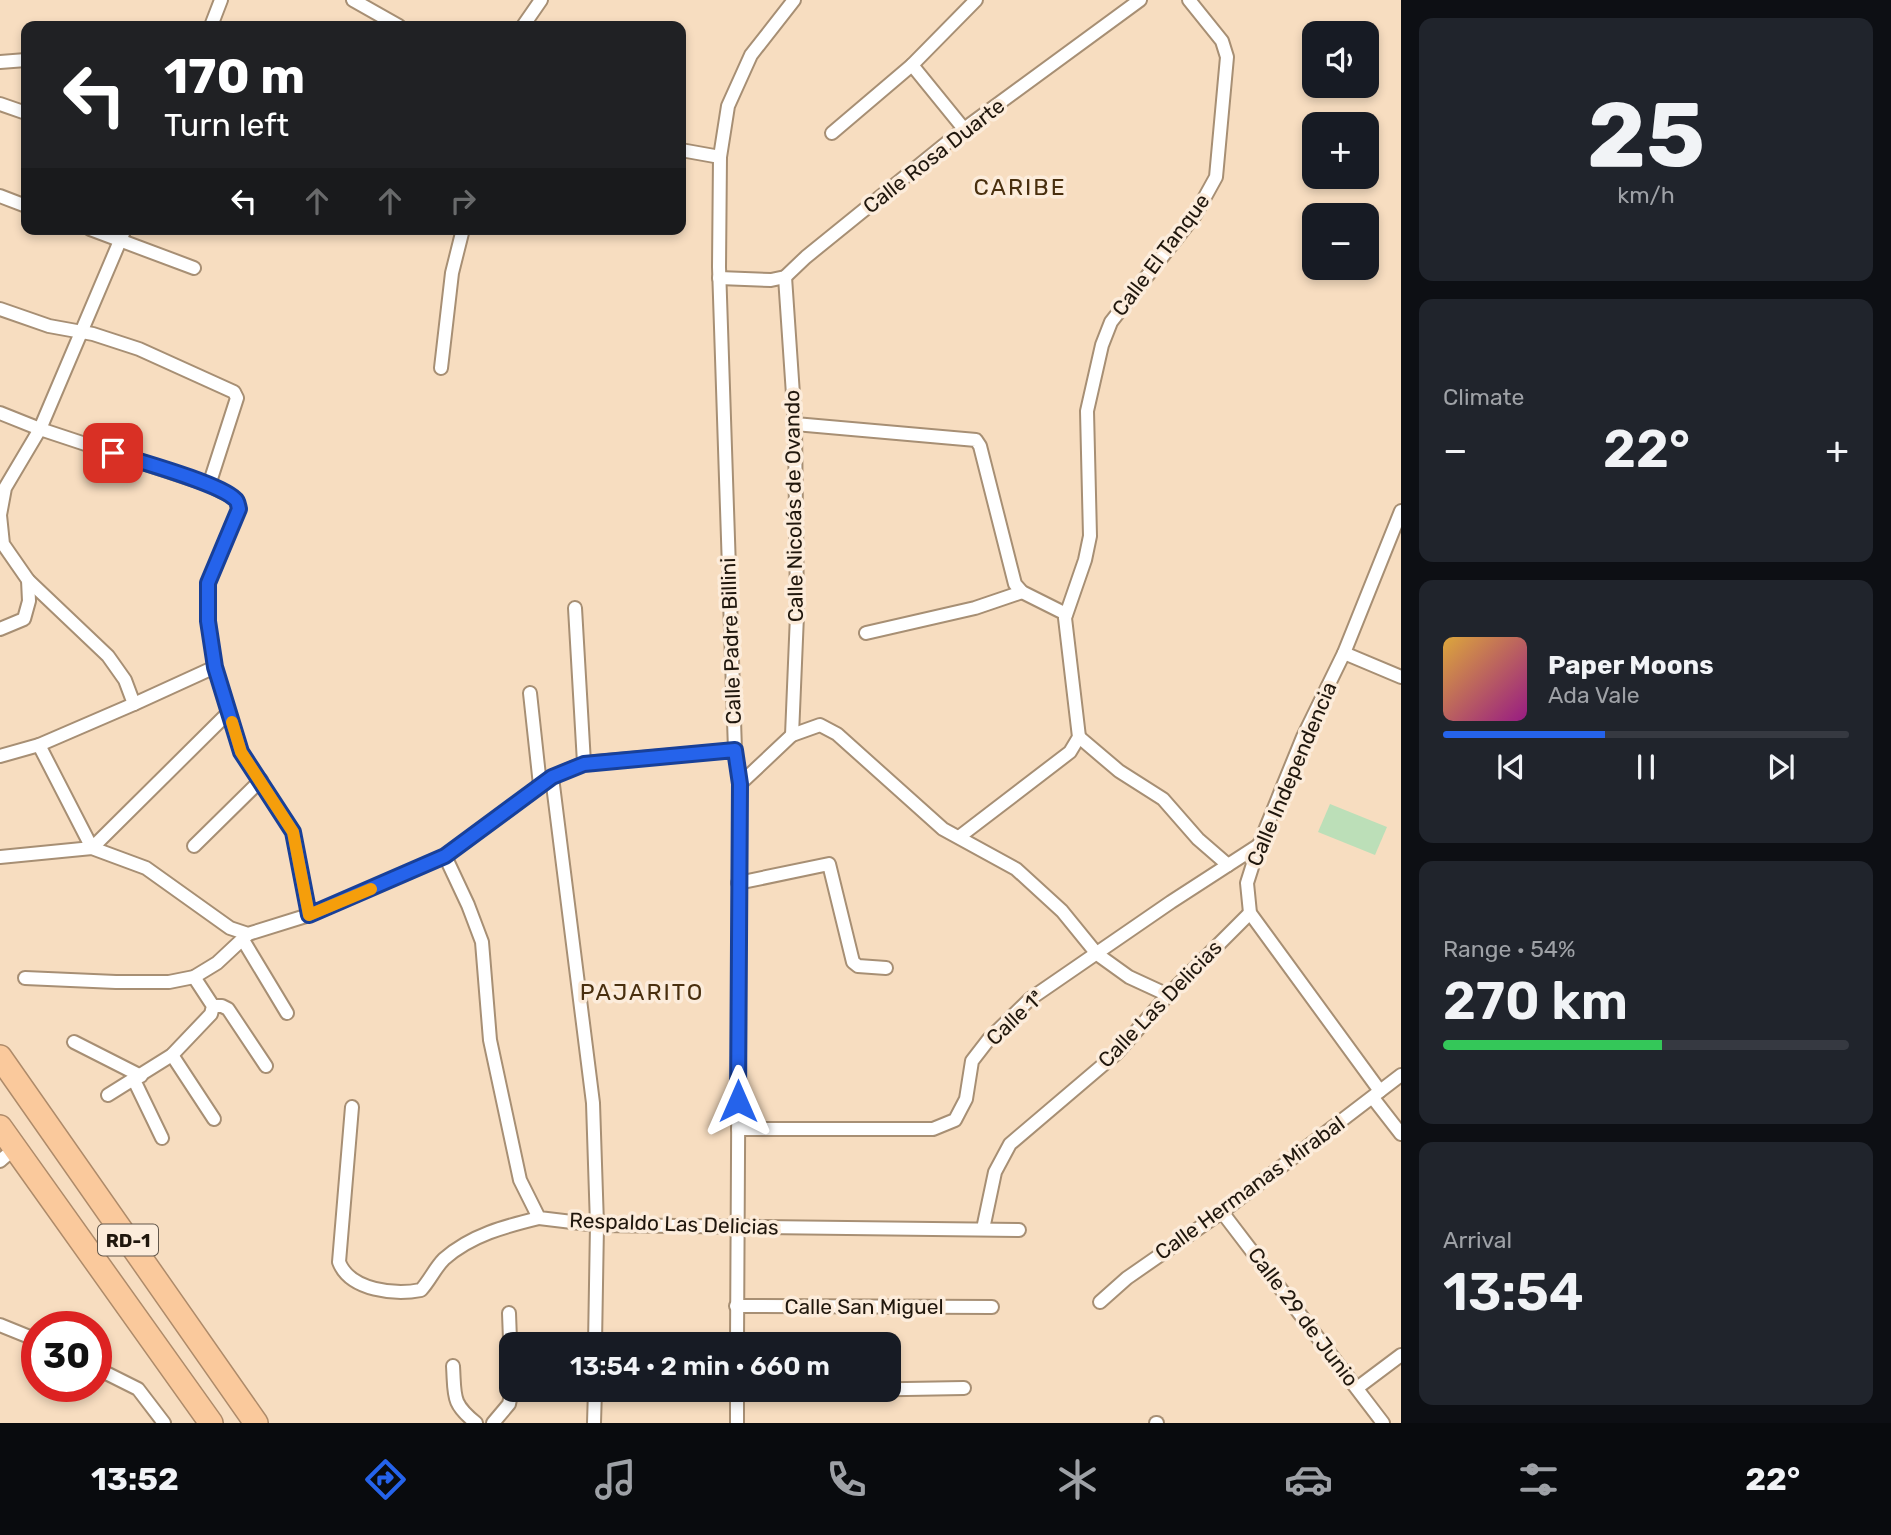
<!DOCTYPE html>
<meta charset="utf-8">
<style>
:root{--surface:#171b24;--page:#20242c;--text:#f1f3f6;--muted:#9ea1a6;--line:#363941;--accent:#2563eb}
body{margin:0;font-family:Rubik,sans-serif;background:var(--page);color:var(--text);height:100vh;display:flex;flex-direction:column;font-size:26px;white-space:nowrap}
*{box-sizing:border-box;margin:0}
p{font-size:23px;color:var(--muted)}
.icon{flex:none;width:38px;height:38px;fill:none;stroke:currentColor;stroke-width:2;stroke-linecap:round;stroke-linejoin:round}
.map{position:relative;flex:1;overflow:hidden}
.details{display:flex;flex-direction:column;gap:18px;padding:18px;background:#0d0f14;width:490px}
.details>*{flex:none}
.top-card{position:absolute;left:21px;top:21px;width:665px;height:214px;border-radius:14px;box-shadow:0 4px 10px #0003;background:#202124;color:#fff;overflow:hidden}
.buttons{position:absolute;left:1302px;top:21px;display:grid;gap:14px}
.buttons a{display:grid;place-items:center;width:77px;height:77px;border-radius:14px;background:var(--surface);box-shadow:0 4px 10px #0003;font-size:35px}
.speed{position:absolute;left:21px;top:1311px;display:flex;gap:14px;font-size:35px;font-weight:700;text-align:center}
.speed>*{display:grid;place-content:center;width:91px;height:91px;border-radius:50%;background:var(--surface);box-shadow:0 4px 10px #0003;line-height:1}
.speed .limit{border:10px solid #d22;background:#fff;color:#111}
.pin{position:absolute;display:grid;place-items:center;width:60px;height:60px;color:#fff;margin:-30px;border-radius:14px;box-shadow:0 4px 10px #0006}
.me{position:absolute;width:77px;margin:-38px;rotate:0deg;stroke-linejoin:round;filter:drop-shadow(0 0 5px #0008)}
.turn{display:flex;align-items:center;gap:24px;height:147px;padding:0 28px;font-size:32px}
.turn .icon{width:91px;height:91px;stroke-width:2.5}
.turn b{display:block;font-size:49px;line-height:60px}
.lanes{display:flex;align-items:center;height:66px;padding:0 28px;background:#0003;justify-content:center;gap:35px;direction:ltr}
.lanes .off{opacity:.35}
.big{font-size:52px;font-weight:600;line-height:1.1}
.details .tile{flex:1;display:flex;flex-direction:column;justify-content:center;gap:10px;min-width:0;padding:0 24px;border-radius:14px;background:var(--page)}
.details .dial{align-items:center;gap:0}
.dial b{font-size:91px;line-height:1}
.song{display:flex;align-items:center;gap:21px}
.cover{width:84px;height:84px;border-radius:10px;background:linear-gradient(135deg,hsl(40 70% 55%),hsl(310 70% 35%))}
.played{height:7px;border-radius:4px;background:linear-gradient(90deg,var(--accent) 40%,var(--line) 40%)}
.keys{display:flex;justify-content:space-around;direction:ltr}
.heat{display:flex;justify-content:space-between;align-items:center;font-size:38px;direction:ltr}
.charge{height:10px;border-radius:5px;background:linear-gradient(90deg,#34c759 54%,var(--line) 0)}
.trip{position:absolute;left:499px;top:1332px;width:402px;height:70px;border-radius:14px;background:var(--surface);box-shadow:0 4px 10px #0003;font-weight:600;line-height:70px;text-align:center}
.menu{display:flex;height:112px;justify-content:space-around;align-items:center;background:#090b0e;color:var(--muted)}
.menu .icon{width:49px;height:49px}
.menu .on{color:var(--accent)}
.menu b{font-size:32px;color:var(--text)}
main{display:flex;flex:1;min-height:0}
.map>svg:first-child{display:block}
.garden{fill:#bcdfb8}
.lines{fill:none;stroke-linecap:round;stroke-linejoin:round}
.street-casing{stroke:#a78f74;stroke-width:16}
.highway-casing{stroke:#ae8b6a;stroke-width:26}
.street{stroke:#fff;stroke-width:12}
.highway{stroke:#fac99c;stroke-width:23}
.route-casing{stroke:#184099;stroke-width:18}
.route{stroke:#2563eb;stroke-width:12}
.slow{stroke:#f59e0b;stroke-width:12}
.labels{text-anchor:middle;stroke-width:7;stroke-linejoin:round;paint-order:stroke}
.shield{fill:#fcecdb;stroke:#62574b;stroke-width:2}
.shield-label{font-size:19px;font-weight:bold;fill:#20170d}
.street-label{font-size:21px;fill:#20170d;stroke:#fcecdb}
.neighbourhood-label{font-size:23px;letter-spacing:2px;fill:#492f0e;stroke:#fcecdb}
</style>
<main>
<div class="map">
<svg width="1401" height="1423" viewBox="0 0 1401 1423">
<rect width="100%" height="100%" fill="#f7ddc0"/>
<!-- garden -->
<path class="garden" d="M1330,804L1387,827L1375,855L1318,832Z"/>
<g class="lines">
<!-- street casing -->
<g class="street-casing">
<g id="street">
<path d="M353,0L399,26"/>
<path d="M211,26L221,0"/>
<path d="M523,26L541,0"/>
<path d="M0,62L26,60"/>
<path d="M912,65L964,129"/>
<path d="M0,104L26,113"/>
<path d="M832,133L912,65L976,0"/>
<path d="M681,150L720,157"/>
<path d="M0,196L26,206"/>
<path d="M90,229L194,268"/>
<path d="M785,277L795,424L797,615L792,735"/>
<path d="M719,278L771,280L785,277L806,257L964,129L1140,0"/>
<path d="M0,309L49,326L93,334L139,349L234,392L237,398L209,485"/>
<path d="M441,368L452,273L463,229"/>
<path d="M0,413L40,429L209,485L235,498L239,509L208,583V621L215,667L241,752L293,832L309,915"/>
<path d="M795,424L976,440L980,446L1015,584L1022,592L1066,614"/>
<path d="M575,608L584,763"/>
<path d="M0,629L24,619L29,601L28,580L3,544L0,515L5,488L40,429L125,229"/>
<path d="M866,633L975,608L1022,592"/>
<path d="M1344,653L1401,677"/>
<path d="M530,693L540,785"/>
<path d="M134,704L215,667"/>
<path d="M1079,737L1119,771L1163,799L1198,839L1228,865"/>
<path d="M39,745L92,848L229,712"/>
<path d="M0,756L39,745L134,704L125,680L108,656L28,580"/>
<path d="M552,777L593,1103L597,1225L595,1344"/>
<path d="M740,784L792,735L820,725L837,734L943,829L1016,869L1062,911L1097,954L1129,977L1168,995"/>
<path d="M959,837L1070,752L1079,737L1065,618L1085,560L1090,536L1087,411L1102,345L1111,322L1195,215L1216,177L1227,57L1222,41L1189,0"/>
<path d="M194,846L261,780"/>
<path d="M445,856L468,905L482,942L490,1040L520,1180L539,1218L597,1225L1019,1230"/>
<path d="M0,857L92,848L146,868L230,928L248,934L309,915L445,856L552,777L584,763L735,750"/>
<path d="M738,883L829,864L853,962L858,966L886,968"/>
<path d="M243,940L287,1013"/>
<path d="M25,978L116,982H169L194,977L217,963L248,934"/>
<path d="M213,1006H222L228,1009L266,1066"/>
<path d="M74,1042L141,1076"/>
<path d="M172,1055L214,1119"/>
<path d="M134,1080L162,1138"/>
<path d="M1380,1091L1250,913L1247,883L1259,845L1303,737L1344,653L1401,511"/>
<path d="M108,1095L172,1055L211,1014L213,1006L194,977"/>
<path d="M1373,1098L1401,1134"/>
<path d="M352,1107L339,1262C350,1291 396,1295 421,1290C430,1280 435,1268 444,1259C471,1235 506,1226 539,1218"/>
<path d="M738,1129H933L955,1120L966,1099L972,1061L989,1039L1030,999L1171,902L1259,845"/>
<path d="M0,1161L15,1148"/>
<path d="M1222,1212L1383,1423"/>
<path d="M983,1229L995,1172L1010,1144L1117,1053L1168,995L1250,913"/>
<path d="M1100,1302L1127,1278L1222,1212L1401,1075"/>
<path d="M736,1306L992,1307"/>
<path d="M509,1313L511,1367"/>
<path d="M0,1325L37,1340"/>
<path d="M737,1344L740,784L735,750L719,267L720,157L728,106L751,55L794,0"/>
<path d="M453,1366C455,1396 451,1403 476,1423"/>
<path d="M96,1368L138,1389L164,1423"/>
<path d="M1357,1388L1401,1355"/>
<path d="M737,1392L964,1388"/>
<path d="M493,1423L509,1404L512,1390"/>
<path d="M594,1423L595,1390"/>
<path d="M737,1423V1390"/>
<path d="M1156,1423H1157"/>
</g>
</g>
<!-- highway casing -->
<g class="highway-casing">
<g id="highway">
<path d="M0,1057L256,1423"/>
<path d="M0,1127L211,1423"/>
</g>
</g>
<!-- street -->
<use href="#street" class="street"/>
<!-- highway -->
<use href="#highway" class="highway"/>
</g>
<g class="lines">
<!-- route casing -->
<g class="route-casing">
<path id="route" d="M113,453C138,461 219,483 235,499C238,501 238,505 239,509L208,583V621L215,667L241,752L293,832L309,915L445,856L552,777L584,764L735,750L740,784L738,1101"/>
</g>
<!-- route -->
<use href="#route" class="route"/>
<!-- slow -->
<path class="slow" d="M232,722L241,752L293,832L309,915L371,889"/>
</g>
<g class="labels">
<!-- shield labels -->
<rect class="shield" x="98" y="1224.5" width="60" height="31" rx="5"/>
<g class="shield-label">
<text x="128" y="1247">RD-1</text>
</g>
<!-- street labels -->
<g class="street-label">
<text transform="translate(934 156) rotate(-38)" y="7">Calle Rosa Duarte</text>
<text transform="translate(1161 255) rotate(-53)" y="7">Calle El Tanque</text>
<text transform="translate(794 506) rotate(-91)" y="7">Calle Nicolás de Ovando</text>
<text transform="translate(731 641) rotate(-92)" y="7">Calle Padre Billini</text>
<text transform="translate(1292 774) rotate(-67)" y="7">Calle Independencia</text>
<text transform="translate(1160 1004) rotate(-46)" y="7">Calle Las Delicias</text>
<text transform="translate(1015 1018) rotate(-43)" y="7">Calle 1ª</text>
<text transform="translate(1250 1188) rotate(-36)" y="7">Calle Hermanas Mirabal</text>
<text transform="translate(674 1224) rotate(2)" y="7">Respaldo Las Delicias</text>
<text x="864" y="1314">Calle San Miguel</text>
<text transform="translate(1303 1317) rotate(53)" y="7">Calle 29 de Junio</text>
</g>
<!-- neighbourhood labels -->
<g class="neighbourhood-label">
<text x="1020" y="195">CARIBE</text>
<text x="642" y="1000">PAJARITO</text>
</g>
</g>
</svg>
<div class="buttons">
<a><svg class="icon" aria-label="sound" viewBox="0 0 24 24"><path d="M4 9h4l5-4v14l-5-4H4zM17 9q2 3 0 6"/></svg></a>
<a>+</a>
<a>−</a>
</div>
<div class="speed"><div class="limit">30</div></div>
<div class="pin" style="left:113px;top:453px;background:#d93025"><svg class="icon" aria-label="arrive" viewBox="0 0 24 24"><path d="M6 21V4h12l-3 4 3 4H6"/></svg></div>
<svg class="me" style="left:738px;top:1101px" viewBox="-20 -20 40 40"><path d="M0-17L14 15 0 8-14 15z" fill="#2563eb" stroke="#fff" stroke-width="4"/></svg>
<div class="trip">13:54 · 2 min · 660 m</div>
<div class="top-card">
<div class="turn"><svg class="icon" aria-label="left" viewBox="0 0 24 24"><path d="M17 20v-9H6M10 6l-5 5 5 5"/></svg><div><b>170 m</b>Turn left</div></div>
<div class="lanes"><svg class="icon" aria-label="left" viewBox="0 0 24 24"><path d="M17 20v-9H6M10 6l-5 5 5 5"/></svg><svg class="icon off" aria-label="ahead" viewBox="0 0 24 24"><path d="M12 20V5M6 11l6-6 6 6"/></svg><svg class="icon off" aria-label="ahead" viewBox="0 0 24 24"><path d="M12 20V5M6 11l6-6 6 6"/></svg><svg class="icon off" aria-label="right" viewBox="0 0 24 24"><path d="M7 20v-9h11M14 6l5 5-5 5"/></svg></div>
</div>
</div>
<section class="details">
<div class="tile dial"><b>25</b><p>km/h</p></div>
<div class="tile"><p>Climate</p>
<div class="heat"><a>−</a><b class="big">22°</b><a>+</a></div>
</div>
<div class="tile">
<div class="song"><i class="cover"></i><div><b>Paper Moons</b><p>Ada Vale</p></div></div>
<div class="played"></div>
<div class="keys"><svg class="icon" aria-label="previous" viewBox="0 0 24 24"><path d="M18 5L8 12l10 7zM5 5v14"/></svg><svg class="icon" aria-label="pause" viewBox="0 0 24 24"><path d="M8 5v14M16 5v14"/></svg><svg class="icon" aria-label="next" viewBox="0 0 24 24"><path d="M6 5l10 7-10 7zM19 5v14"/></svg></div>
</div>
<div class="tile"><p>Range · 54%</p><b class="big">270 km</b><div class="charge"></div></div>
<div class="tile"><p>Arrival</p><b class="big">13:54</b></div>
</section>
</main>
<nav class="menu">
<b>13:52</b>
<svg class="icon on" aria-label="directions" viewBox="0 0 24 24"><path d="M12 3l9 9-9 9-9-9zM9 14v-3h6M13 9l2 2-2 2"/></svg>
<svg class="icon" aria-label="music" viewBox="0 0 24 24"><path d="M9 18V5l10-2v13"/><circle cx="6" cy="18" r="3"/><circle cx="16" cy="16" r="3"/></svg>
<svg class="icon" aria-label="phone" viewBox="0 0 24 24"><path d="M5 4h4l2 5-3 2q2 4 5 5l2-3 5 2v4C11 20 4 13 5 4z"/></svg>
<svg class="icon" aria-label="climate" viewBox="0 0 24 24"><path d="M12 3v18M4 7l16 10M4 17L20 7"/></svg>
<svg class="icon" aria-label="car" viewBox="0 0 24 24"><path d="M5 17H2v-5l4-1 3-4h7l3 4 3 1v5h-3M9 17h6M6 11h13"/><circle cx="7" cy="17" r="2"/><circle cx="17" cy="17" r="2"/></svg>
<svg class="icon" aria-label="filters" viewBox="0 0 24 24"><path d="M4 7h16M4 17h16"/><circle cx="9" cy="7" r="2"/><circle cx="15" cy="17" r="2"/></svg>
<b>22°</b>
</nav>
